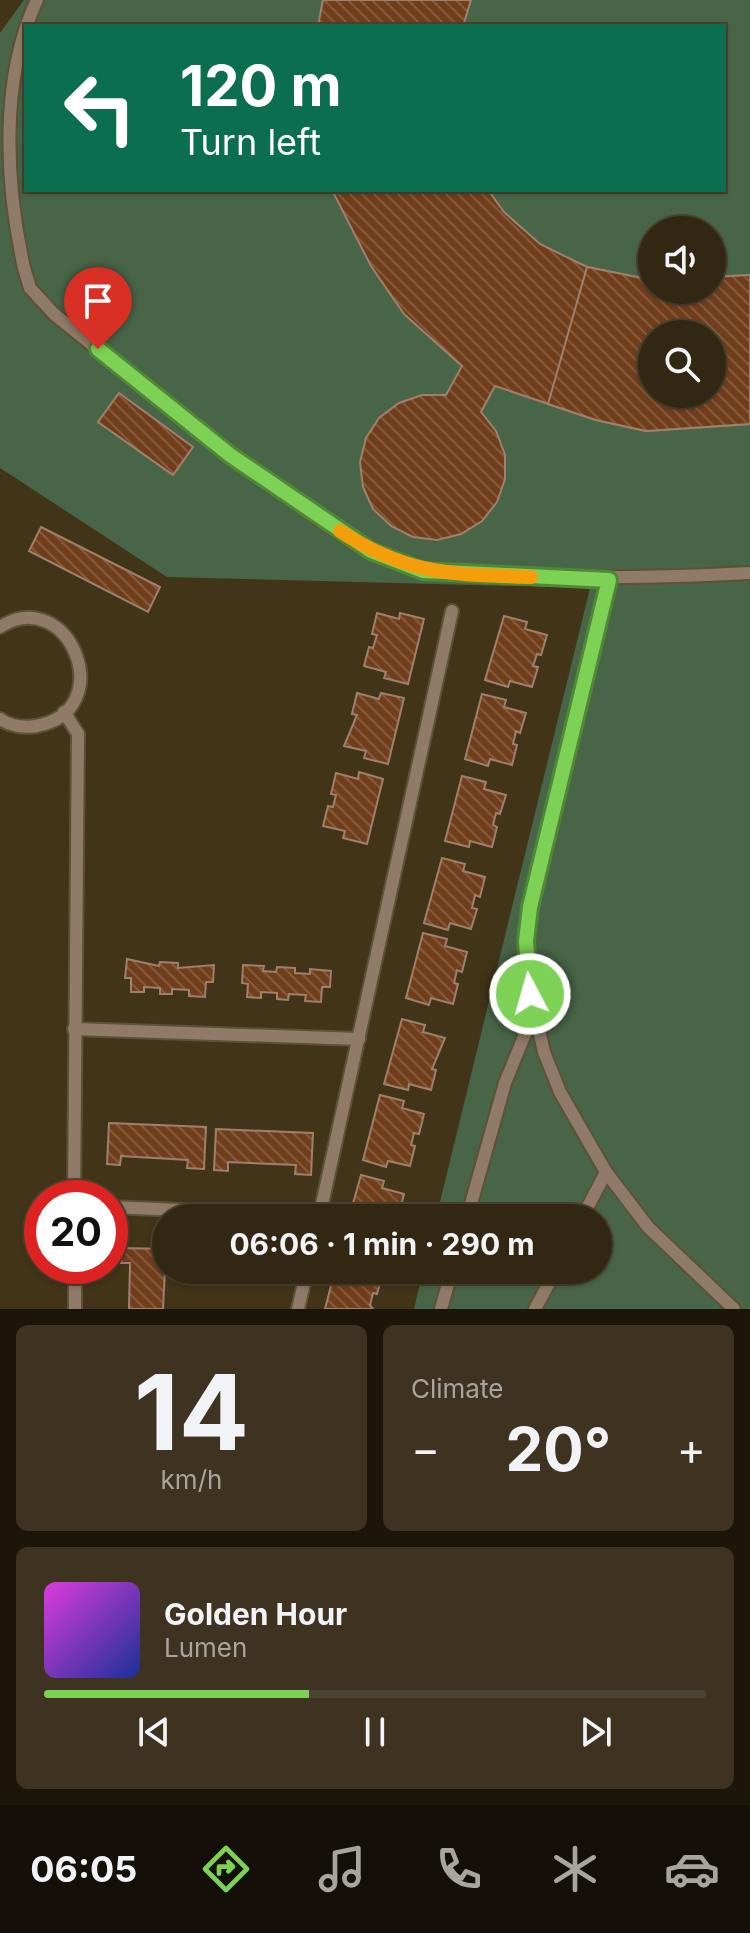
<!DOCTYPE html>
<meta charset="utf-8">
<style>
:root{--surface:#312712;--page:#3d3320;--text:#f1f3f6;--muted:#a8a59f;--line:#4c4432;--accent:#7dd154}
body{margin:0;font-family:Inter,sans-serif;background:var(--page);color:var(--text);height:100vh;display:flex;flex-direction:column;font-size:30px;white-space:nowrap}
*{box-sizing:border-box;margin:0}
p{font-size:26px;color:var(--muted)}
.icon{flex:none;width:44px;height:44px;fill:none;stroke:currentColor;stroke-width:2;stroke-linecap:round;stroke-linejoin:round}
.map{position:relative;height:1309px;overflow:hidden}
.panel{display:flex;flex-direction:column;gap:16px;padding:16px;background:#1b150a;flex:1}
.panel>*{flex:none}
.top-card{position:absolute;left:24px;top:24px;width:702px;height:168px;border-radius:0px;box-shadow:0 2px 6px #0004,0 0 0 2px var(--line);background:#0b6e4f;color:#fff;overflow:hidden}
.fabs{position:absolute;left:638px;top:216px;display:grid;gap:16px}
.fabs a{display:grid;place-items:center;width:88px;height:88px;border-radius:50%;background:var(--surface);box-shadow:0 2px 6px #0004,0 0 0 2px var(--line);font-size:40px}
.speed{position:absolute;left:24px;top:1180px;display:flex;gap:16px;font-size:40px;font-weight:700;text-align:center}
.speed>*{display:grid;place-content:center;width:104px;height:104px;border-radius:50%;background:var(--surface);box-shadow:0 2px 6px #0004,0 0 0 2px var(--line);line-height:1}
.speed .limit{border:12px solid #d22;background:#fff;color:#111}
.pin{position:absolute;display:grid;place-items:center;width:68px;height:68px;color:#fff;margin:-82px -34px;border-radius:50% 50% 50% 0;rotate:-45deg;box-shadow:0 0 8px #0007}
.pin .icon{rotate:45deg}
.me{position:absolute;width:88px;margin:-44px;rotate:354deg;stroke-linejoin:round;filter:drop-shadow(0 0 6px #0008)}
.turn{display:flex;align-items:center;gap:28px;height:168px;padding:0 24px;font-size:36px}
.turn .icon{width:104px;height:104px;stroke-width:2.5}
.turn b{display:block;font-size:56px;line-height:68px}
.big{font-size:60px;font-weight:700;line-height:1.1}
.panel .tile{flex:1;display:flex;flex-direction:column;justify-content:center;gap:12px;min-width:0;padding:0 28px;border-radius:12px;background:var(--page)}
.panel .dial{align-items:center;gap:0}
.dial b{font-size:104px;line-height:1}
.song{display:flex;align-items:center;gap:24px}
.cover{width:96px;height:96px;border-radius:12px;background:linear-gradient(135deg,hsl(300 70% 55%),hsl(230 70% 35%))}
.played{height:8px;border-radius:4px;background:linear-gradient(90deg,var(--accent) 40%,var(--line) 40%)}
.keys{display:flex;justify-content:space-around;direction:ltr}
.heat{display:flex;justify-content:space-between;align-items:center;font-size:44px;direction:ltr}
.panel .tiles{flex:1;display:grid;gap:16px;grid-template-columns:1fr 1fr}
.tile:last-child{grid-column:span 2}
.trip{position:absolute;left:152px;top:1204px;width:460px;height:80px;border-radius:40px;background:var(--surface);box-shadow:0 2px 6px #0004,0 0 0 2px var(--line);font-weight:700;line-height:80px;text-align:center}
.tab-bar{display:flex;height:128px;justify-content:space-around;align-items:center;background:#141007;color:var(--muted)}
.tab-bar .icon{width:56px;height:56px}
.tab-bar .active{color:var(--accent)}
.tab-bar b{font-size:36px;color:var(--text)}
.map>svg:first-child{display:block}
.pitch{fill:#496547;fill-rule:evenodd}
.building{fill:url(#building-back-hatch);stroke:#9f806d;stroke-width:2;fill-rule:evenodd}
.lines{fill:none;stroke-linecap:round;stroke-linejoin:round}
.service-casing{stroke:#5d5137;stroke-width:16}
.service{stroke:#907b68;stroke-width:12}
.route-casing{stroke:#518837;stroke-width:20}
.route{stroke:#7dd154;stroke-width:14}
.slow{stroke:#f59e0b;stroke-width:14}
</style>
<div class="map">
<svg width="750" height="1309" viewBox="0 0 750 1309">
<defs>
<pattern id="building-back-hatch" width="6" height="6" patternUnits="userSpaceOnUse" patternTransform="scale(2)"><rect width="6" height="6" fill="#713e1c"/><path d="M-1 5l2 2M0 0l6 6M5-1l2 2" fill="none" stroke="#865a3c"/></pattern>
</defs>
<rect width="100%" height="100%" fill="#413418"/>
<!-- pitch -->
<path class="pitch" d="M24,0H750V1309H414L423,1270H598V1218H436L590,588L167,577L0,468V33ZM26,26H724V190H26ZM652,230H712V290H652ZM652,334H712V394H652Z"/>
<!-- building -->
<g class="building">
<path d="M323,0H471L463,26H318Z"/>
<path d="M332,190H488L504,212L540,244L587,267L652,280V290H712V277L750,275V424L646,431L596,420L495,386L481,412L496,431L505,455V479L497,502L482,521L461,534L437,540L413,537L391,526L373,509L363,487L360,462L366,438L379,418L399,403L422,395H446L462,366L404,314L371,266ZM652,334H712V394H652Z"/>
<path d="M587,267L652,280V290H712V277L750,275V424L646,431L596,420L548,404ZM652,334H712V394H652Z"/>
<path d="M119,393L193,447L173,475L98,422Z"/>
<path d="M41,527L160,587L148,612L29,551Z"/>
<path d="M377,613L399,619L400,613L424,619L408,684L384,678L386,672L364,666L369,647L373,648L377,635L372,634Z"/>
<path d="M504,616L527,622L525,629L547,635L541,655L537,654L533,666L538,667L532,687L510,681L508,687L485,680Z"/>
<path d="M357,693L379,699L381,693L404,698L388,764L364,758L366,751L344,746L357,715L352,714Z"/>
<path d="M482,694L506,700L504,707L526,713L520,733L516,731L513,744L517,745L512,765L490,759L488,766L465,759Z"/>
<path d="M359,772L383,779L367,844L343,838L345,831L323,826L328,806L333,807L336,795L331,794L336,773L358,779Z"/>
<path d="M462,776L486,782L484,789L506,795L500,814L496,813L493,825L497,827L492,847L470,841L469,847L445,841Z"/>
<path d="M442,858L465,864L463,871L485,877L480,897L475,895L472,908L477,909L471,929L450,923L448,930L424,923Z"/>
<path d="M423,933L447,939L445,946L467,952L462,972L457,970L454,983L458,984L453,1004L431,998L429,1005L406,998Z"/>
<path d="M127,959L159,966L160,962L178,963V968L214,965L213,982H206L205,997L189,996V990L172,989V994H160V988L144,987V992H131V978H125Z"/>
<path d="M243,965L264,966L263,971L276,972L277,967L295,968V973L310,974V969L331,971L330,987H322L321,1002L305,1001L306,995L289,994L288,1000L277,999V993L261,992V998L247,997L248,984L242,983Z"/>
<path d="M402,1019L425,1025L423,1032L445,1038L432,1069L436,1070L431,1090L409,1084L408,1090L384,1084Z"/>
<path d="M380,1095L404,1101L402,1108L424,1114L419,1134L414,1133L411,1145L415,1146L410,1166L388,1161L386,1167L363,1160Z"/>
<path d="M109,1123L206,1127L204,1169L187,1168L188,1160L121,1156L120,1165L107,1164Z"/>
<path d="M216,1129L313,1133L311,1175L295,1174L296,1165L228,1162V1171L214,1170Z"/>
<path d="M361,1175L384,1181L382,1188L404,1194L399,1214L394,1212L393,1218H349Z"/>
<path d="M122,1248L166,1249L163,1309H129L130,1263H121Z"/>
<path d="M335,1270H365L382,1275L377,1294L373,1293L370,1305L373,1309H325Z"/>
</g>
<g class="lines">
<!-- service casing -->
<g class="service-casing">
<g id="service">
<path d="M37,0C0,78 5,182 24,268L30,288L54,314C130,375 205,437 284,494C326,524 371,559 422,570C451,577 483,575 513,576C592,579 670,577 750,573"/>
<path d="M609,580L530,907L527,976L544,1052L560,1092L606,1172L648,1227L734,1309"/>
<path d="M0,627C69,583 121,711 36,726C24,728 10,726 0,719"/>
<path d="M64,712L78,734L74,1198"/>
<path d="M74,1029L359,1039"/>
<path d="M110,1207L319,1216"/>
<path d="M319,1218L452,611"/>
<path d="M467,1218L505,1083L534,1012"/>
<path d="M582,1218L606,1172"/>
<path d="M75,1266V1309"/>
<path d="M298,1309L307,1270"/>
<path d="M441,1309L452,1270"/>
<path d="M535,1309L556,1270"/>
</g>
</g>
<!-- service -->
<use href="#service" class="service"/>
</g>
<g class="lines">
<!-- route casing -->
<g class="route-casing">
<path id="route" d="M98,349L230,455L371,551L423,571L609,580L530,907L526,941L530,994"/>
</g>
<!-- route -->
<use href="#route" class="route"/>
<!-- slow -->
<path class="slow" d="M340,531C409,576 452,574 531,577"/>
</g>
</svg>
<div class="fabs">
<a><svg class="icon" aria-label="sound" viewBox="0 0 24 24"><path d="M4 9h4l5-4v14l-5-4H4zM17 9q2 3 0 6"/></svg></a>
<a><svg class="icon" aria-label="search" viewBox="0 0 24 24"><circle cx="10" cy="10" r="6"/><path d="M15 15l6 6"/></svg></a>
</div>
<div class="speed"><div class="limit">20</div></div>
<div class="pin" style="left:98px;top:349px;background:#d93025"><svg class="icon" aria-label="arrive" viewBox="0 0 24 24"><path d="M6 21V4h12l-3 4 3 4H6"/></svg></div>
<svg class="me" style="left:530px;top:994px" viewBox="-20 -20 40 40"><circle r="17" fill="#7dd154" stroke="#fff" stroke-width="3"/><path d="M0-11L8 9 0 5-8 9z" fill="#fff"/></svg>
<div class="trip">06:06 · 1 min · 290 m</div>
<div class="top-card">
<div class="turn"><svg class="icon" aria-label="left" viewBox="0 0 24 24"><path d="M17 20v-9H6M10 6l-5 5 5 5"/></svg><div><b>120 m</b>Turn left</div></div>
</div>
</div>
<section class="panel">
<div class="tiles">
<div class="tile dial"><b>14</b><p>km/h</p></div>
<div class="tile"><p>Climate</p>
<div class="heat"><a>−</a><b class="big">20°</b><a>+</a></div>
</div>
<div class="tile">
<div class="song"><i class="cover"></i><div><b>Golden Hour</b><p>Lumen</p></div></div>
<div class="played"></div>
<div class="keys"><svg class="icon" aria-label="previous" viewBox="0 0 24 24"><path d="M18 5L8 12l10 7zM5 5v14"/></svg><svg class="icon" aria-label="pause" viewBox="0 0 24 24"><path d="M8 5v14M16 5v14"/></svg><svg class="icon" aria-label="next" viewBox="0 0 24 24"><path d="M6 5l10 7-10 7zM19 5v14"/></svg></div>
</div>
</div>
</section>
<nav class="tab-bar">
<b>06:05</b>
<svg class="icon active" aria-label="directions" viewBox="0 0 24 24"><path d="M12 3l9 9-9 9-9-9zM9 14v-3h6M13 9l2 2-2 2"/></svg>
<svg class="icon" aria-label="music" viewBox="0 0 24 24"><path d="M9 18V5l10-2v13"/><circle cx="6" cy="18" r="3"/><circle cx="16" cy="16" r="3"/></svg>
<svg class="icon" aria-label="phone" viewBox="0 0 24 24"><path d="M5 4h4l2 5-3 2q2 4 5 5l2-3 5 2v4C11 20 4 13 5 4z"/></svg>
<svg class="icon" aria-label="climate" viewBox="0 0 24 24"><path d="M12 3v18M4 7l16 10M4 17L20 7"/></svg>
<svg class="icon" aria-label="car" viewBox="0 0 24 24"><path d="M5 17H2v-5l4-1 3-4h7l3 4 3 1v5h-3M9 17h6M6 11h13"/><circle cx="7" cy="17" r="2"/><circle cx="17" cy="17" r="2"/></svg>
</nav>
